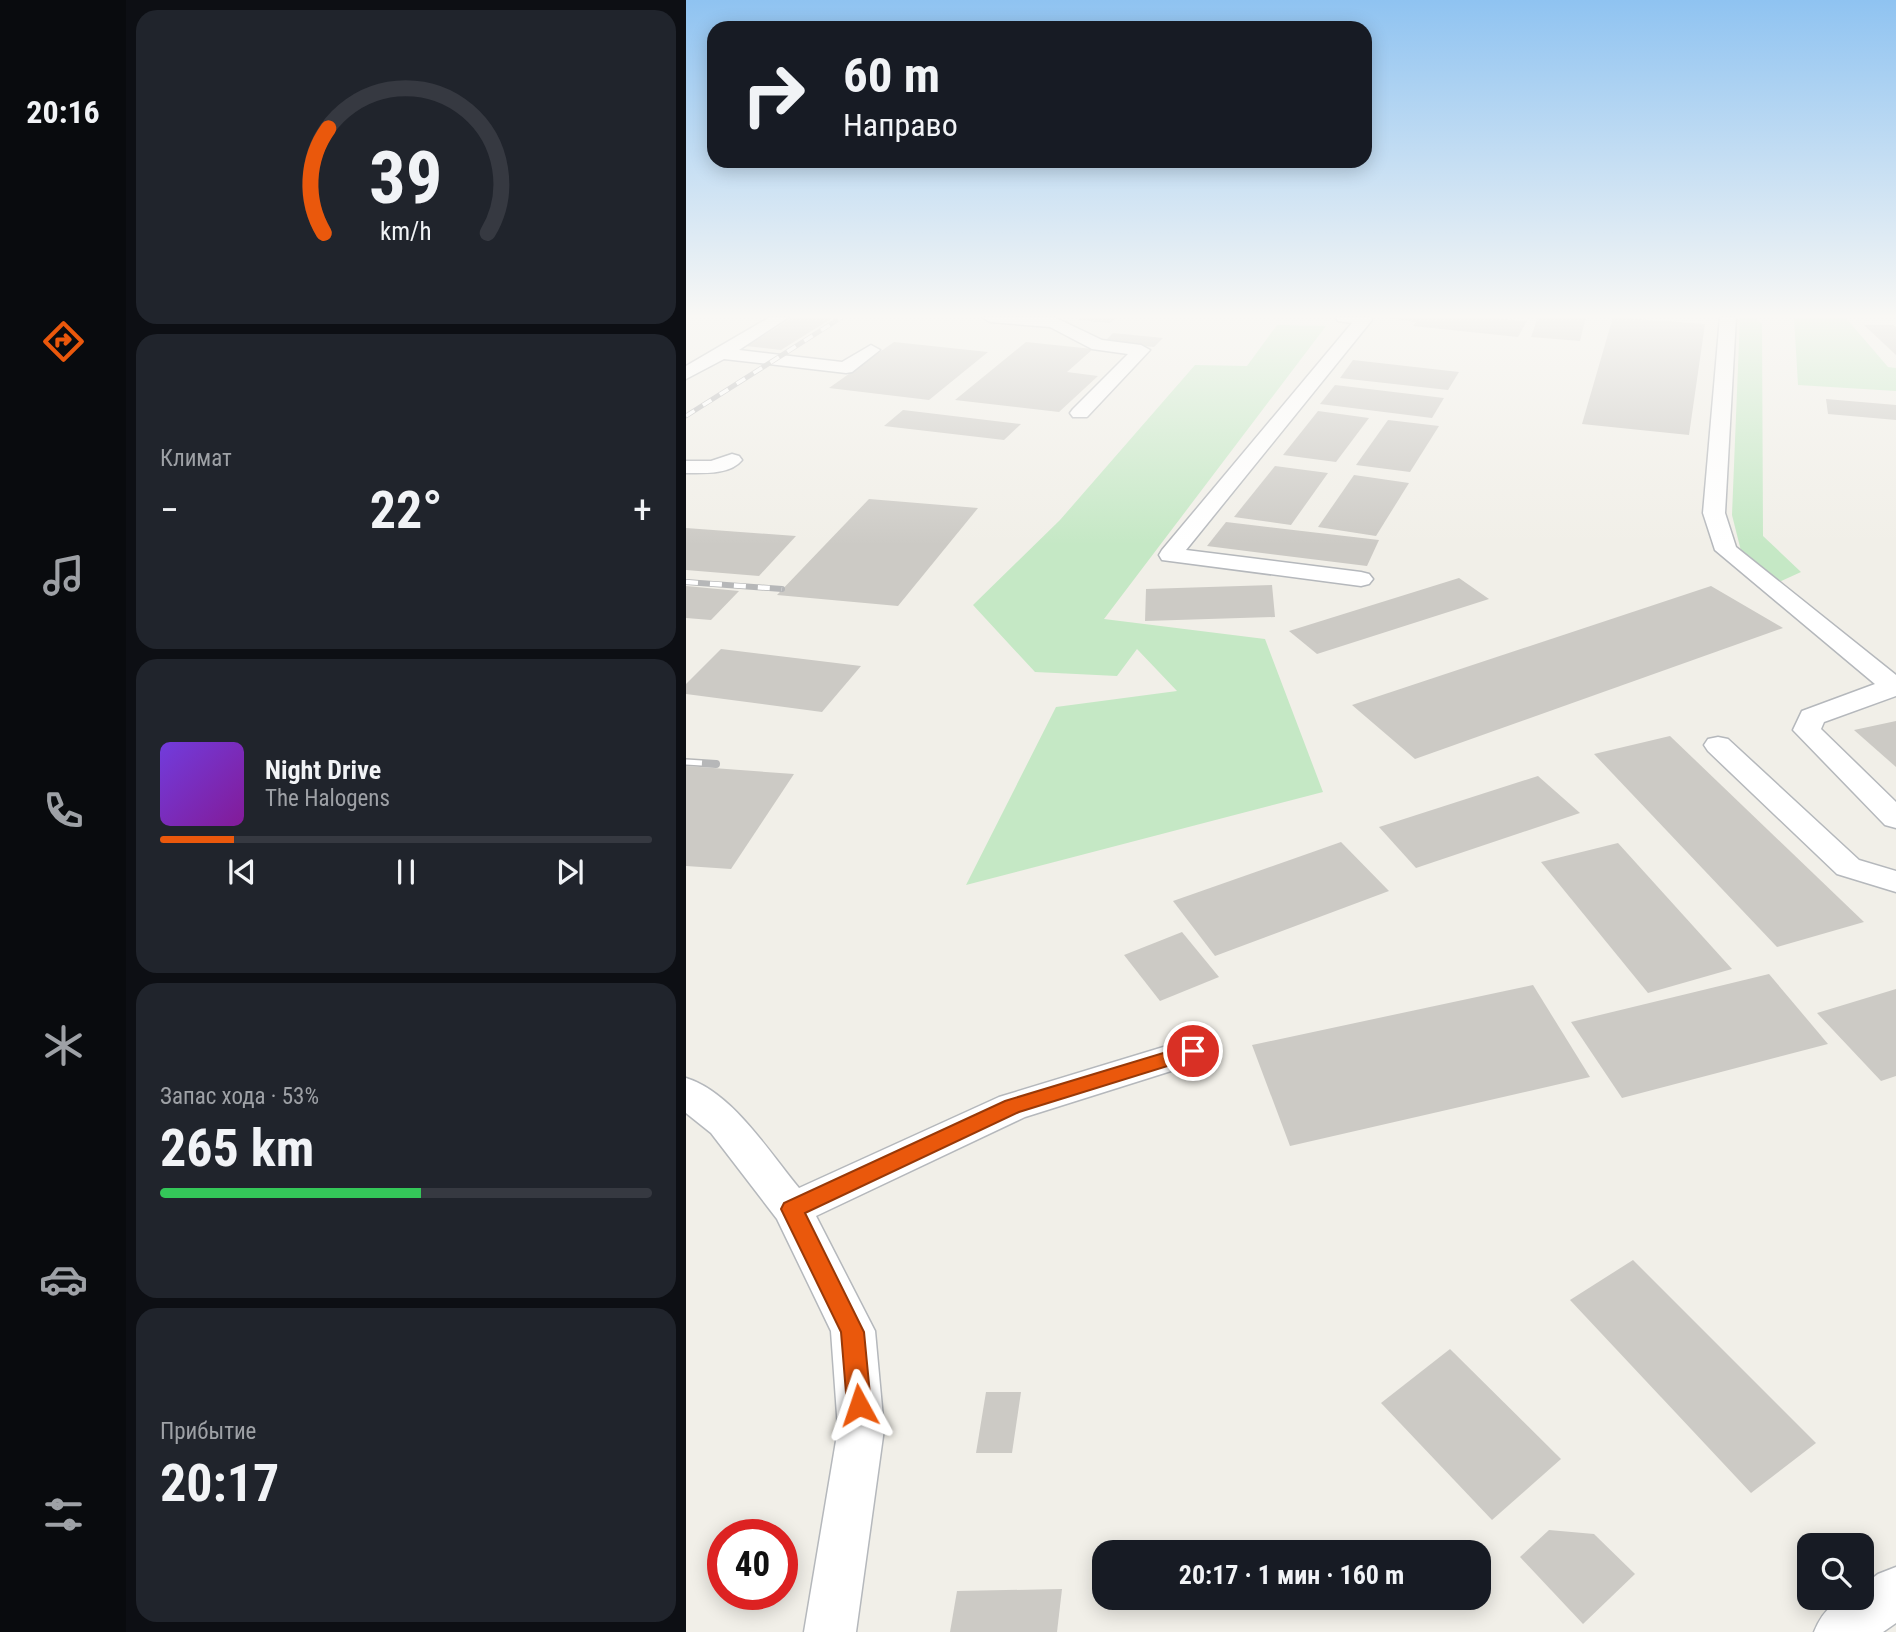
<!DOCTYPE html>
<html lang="ru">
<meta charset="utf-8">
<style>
:root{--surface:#171b24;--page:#20242c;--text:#f1f3f6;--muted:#9ea1a6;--line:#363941;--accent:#ea580c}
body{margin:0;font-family:"Roboto Condensed",sans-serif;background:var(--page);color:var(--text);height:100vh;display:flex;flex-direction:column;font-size:26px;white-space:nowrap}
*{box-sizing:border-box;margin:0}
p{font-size:23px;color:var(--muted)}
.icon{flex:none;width:38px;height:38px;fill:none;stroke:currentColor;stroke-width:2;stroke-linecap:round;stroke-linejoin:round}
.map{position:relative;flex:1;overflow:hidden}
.sheet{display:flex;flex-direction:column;gap:10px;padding:10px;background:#0d0f14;width:560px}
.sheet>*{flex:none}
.guide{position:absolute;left:21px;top:21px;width:665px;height:147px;border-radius:21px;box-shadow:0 4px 18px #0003;background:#171b24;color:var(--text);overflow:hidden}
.tools{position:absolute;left:1111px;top:1533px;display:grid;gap:14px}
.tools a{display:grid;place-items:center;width:77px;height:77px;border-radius:14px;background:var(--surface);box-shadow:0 4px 18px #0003;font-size:35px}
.speed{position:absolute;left:21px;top:1519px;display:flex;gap:14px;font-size:35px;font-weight:700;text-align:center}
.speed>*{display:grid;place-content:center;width:91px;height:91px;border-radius:50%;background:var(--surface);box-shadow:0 4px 18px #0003;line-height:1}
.speed .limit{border:10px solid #d22;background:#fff;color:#111}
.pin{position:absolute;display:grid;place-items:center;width:60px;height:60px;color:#fff;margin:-30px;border:4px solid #fff;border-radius:50%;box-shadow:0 2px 7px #0007}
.me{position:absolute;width:77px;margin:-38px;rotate:355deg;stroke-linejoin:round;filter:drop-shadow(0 0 5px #0008)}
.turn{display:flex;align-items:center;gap:24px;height:147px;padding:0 21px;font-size:32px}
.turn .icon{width:91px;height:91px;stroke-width:2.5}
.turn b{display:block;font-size:49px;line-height:60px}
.big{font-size:52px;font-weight:700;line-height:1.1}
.sheet .tile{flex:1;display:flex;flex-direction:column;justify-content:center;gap:10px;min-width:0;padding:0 24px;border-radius:21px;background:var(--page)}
.sheet .dial{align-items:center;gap:0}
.dial svg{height:182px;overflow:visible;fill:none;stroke:var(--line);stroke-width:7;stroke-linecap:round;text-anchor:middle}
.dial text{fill:var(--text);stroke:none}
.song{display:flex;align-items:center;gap:21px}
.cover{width:84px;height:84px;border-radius:10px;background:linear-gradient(135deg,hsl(260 70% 55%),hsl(290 70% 35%))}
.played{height:7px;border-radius:4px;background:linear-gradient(90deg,var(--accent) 15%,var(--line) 15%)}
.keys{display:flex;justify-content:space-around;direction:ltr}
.heat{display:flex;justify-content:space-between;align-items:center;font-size:38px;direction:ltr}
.charge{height:10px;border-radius:5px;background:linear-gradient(90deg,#34c759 53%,var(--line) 0)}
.trip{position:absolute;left:406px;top:1540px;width:399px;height:70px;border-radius:21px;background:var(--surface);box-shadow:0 4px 18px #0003;font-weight:700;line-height:70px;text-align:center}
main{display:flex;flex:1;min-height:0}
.menu{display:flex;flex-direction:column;width:126px;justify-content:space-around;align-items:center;background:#090b0e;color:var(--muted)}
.menu .icon{width:49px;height:49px}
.menu .selected{color:var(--accent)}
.menu b{font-size:32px;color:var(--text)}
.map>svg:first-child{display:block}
.green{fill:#c5e8c5}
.building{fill:#cccac5}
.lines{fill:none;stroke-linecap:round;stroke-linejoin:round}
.minor-casing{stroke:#b5b8bc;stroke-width:3}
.minor{fill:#fff;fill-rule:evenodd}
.rail-far2-casing{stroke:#b6b7b8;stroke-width:5}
.rail-far1-casing{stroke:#b6b7b8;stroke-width:6}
.rail-casing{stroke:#b6b7b8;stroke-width:8}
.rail-far2{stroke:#fff;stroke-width:3.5;stroke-dasharray:10;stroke-linecap:butt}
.rail-far1{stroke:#fff;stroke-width:4.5;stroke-dasharray:12;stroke-linecap:butt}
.rail{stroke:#fff;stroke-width:5;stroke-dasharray:16;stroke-linecap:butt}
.route{fill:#ea580c;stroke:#983908;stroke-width:2}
</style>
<main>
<nav class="menu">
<b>20:16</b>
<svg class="icon selected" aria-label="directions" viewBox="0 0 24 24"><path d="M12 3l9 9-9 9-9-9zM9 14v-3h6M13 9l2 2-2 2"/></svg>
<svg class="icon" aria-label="music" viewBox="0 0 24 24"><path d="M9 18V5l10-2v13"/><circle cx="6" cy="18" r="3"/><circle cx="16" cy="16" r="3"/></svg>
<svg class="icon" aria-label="phone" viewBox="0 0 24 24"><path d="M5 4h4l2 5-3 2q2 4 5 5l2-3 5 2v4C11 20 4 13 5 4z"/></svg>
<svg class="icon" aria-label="climate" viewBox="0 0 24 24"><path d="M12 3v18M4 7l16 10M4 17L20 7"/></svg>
<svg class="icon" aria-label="car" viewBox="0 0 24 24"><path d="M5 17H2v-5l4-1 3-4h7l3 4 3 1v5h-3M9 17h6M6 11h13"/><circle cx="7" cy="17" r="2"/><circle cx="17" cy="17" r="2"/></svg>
<svg class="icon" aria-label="filters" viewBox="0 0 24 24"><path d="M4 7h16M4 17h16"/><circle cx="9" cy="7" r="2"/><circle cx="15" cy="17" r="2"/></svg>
</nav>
<section class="sheet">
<div class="tile dial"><svg viewBox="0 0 100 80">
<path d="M14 69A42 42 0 1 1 86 69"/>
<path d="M14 69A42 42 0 0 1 16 23" stroke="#ea580c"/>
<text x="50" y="56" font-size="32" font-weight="700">39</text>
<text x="50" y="72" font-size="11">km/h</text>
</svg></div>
<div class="tile"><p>Климат</p>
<div class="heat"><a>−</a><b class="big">22°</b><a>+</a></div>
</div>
<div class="tile">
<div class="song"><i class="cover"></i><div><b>Night Drive</b><p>The Halogens</p></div></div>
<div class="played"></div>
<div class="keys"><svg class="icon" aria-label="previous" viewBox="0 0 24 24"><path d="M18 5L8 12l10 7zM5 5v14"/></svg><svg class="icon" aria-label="pause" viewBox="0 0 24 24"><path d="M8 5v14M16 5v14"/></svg><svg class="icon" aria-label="next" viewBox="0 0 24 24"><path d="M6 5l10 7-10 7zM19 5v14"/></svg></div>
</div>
<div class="tile"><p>Запас хода · 53%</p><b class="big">265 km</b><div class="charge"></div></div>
<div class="tile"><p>Прибытие</p><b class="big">20:17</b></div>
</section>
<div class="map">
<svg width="1210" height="1632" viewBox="0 0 1210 1632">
<rect width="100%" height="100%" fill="#f1efe8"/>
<!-- green -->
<g class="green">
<path d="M1054,317H1068L1076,324L1077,536L1115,572L1089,584L1056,555L1046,515Z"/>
<path d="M1108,317H1159L1202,367L1210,368V391L1112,385Z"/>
<path d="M591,325L640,326L418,619L579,639L637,792L280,885L370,707L491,691L451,649L431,676L349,672L287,605L374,520L509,365L561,366Z"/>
</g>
<!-- building -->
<g class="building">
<path d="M108,317H148L95,350L60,346Z"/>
<path d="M396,317H432L424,323L392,320Z"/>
<path d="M694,317H797L841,321L832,337L727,326L730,322Z"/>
<path d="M852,317H900L894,341L845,337Z"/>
<path d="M927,317L1019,324L1003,435L896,424Z"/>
<path d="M1178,325H1207L1210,327V355Z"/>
<path d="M427,333L477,338L468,347L418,342Z"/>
<path d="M208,342L302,352L243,400L143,388Z"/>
<path d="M340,342L407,349L381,372L412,376L373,412L269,400Z"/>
<path d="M667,360L773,372L762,390L654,378Z"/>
<path d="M649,385L758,398L746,418L634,404Z"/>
<path d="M1140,399L1210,405V420L1142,414Z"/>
<path d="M217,410L335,424L318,440L198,426Z"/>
<path d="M632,411L683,418L650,462L597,455Z"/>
<path d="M702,420L753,426L724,472L670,465Z"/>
<path d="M589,466L642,473L605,525L548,517Z"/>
<path d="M668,475L723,483L690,536L632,527Z"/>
<path d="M183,499L292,508L212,606L91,595Z"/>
<path d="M540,522L693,540L681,566L521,546Z"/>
<path d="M0,528L110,536L73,576L0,570Z"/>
<path d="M773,578L803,599L631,654L603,631Z"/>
<path d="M586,585L589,617L459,621L460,589Z"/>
<path d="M0,586L53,591L25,620L0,618Z"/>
<path d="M1025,586L1097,628L729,759L666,705Z"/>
<path d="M35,649L175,666L136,712L0,694V684Z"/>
<path d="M1210,721V767L1168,730Z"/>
<path d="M984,736L1178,922L1091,947L908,754Z"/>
<path d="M0,766L108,774L45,869L0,866Z"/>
<path d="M852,776L894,813L730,868L693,827Z"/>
<path d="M655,842L703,891L529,956L487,901Z"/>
<path d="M932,843L1046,969L962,993L855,862Z"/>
<path d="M496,932L533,977L474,1001L438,955Z"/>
<path d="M1083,974L1142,1044L936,1098L885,1022Z"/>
<path d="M847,985L904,1077L604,1146L566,1045Z"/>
<path d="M1210,989V1076L1195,1081L1131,1013Z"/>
<path d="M947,1260L1130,1443L1065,1493L884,1300Z"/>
<path d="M764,1349L875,1459L806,1520L695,1403Z"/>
<path d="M300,1392H335L326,1453H290Z"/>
<path d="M863,1530L908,1534L949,1574L897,1624L834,1557Z"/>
<path d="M376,1589L371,1632H264L271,1591Z"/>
</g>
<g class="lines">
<!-- minor casing -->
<g class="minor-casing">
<g id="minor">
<path d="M84,317H103L53,350L156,362L185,345L194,350L166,372L160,373L38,359L0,379V366Z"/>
<path d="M296,317H368L416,340L455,345L464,350L401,417H387L384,413L387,409L442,354L406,349L364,327L304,322Z"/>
<path d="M650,317H684L686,320L500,550L675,572L683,574L687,579L683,584L675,586L476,560L473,555L476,550L666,323L652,321Z"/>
<path d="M1034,317H1050L1039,513L1050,547L1210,675V696L1138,722L1135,729L1210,802V828L1199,825L1107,730L1116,711L1189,684L1029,550L1017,513Z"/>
<path d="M46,454L53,456L56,460C44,475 18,473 0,473V461H25Z"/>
<path d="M1032,737L1042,739L1173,860L1210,871V892L1151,874L1022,751L1018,745L1022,739Z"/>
<path d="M507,1038L520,1042L525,1051L520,1060L339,1117L130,1216L189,1331L198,1429L170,1632H118L152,1429L145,1331L91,1219L25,1133L0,1113V1078C46,1092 83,1152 113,1188L313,1097Z"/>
<path d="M1210,1567V1623L1197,1632H1128C1138,1608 1150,1598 1176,1598V1586L1192,1574Z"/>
</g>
</g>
<!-- minor -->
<use href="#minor" class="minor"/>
<!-- rail-far2 casing -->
<g class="rail-far2-casing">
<path id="rail-far2" d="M0,416L156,317"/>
</g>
<!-- rail-far1 casing -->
<g class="rail-far1-casing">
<path id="rail-far1" d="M0,582L96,589"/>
</g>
<!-- rail casing -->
<g class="rail-casing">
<path id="rail" d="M0,762L30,764"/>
</g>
<!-- rail-far2 -->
<use href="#rail-far2" class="rail-far2"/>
<!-- rail-far1 -->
<use href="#rail-far1" class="rail-far1"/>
<!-- rail -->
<use href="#rail" class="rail"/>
</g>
<!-- sky -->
<linearGradient id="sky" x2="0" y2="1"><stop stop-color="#8fc3f1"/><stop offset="0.58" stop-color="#f9f8f5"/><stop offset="1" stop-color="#f9f8f5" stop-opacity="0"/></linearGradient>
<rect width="1210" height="545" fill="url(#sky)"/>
<!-- route -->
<path class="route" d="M507,1044L514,1046L517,1051L514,1056L333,1112L119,1213L178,1332L185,1405L181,1412L173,1416L164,1412L161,1405L155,1332L95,1209L98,1203L319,1101Z"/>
</svg>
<div class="tools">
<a><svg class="icon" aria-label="search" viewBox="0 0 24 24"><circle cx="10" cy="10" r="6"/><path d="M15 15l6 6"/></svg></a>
</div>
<div class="speed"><div class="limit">40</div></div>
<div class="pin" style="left:507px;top:1051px;background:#d93025"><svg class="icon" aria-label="arrive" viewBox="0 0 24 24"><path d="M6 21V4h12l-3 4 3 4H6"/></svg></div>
<svg class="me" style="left:173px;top:1405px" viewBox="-20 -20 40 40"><path d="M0-17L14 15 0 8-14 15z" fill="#ea580c" stroke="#fff" stroke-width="4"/></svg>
<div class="trip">20:17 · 1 мин · 160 m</div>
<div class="guide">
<div class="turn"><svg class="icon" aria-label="right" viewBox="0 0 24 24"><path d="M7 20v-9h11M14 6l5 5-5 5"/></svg><div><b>60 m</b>Направо</div></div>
</div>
</div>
</main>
